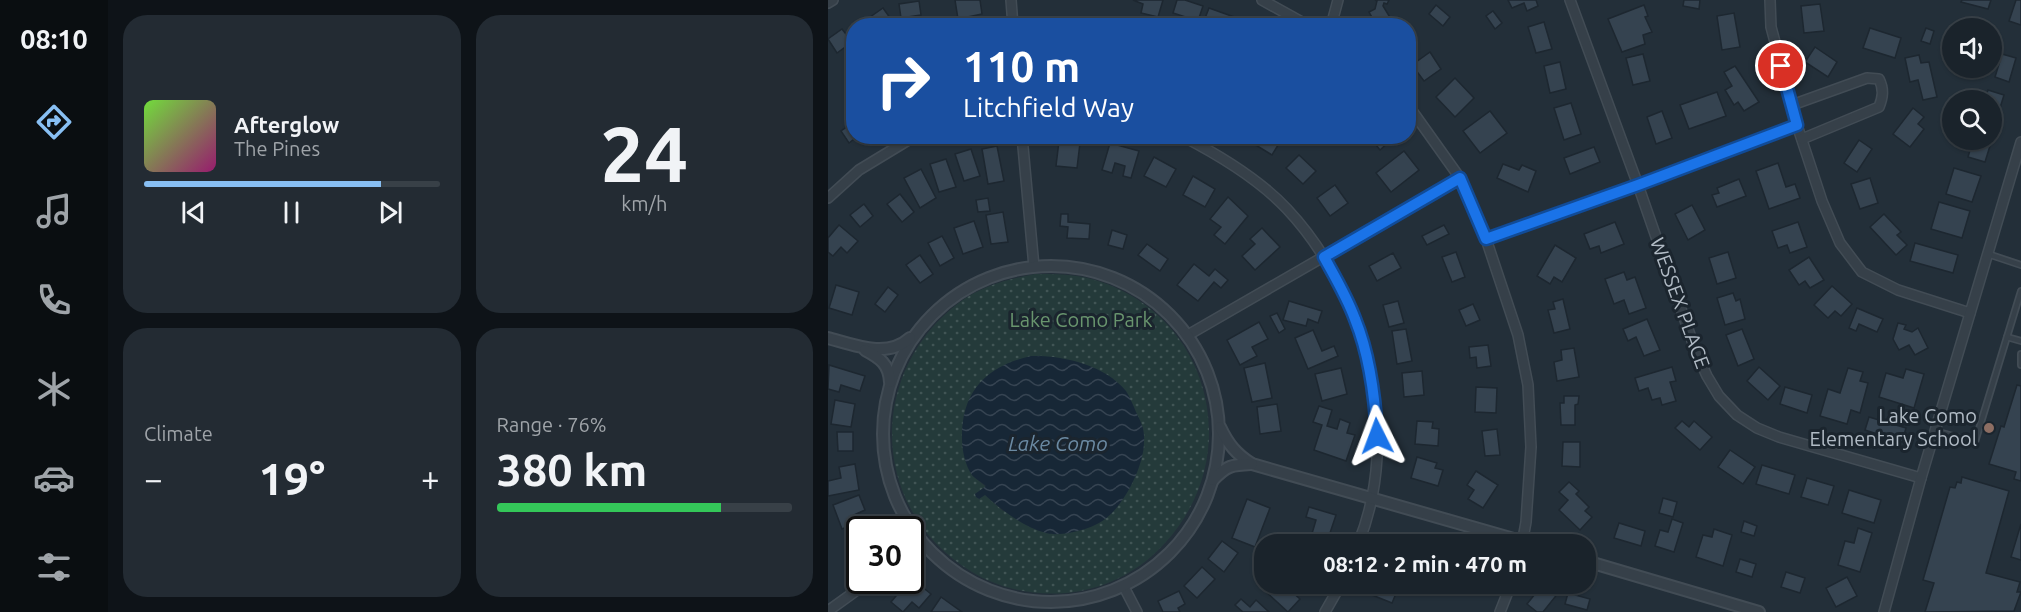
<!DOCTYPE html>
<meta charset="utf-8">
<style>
:root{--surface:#1a232b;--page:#232b33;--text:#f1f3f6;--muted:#9fa4a9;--line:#384047;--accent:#88bff3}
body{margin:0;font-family:Ubuntu,sans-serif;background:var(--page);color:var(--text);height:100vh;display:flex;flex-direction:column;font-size:22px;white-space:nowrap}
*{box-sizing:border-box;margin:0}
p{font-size:20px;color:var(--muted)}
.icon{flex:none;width:33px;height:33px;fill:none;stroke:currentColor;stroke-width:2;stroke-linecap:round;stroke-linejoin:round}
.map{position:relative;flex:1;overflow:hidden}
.drawer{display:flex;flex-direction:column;gap:15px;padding:15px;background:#0e1318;width:720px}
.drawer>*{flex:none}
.hud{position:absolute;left:18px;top:18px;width:570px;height:126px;border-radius:24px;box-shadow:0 2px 4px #0004,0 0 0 2px var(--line);background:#1a4fa0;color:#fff;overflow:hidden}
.controls{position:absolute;left:1114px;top:18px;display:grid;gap:12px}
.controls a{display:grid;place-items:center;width:60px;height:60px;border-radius:50%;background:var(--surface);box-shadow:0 2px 4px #0004,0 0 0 2px var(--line);font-size:30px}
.speed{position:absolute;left:18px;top:516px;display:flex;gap:12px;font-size:30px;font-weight:700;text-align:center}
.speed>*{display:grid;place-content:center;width:78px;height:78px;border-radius:50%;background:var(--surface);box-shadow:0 2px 4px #0004,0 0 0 2px var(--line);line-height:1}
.speed .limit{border:3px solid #111;border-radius:9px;background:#fff;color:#111}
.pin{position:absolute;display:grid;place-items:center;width:51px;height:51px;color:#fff;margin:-26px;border:3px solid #fff;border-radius:50%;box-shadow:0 2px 6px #0007}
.me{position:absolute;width:66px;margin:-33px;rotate:357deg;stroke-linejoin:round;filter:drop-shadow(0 0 4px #0008)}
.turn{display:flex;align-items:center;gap:21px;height:126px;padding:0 18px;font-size:27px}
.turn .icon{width:78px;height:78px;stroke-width:2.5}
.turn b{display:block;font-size:42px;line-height:51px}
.big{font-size:45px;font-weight:700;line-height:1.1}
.drawer .tile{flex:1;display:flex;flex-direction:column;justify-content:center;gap:9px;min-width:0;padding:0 21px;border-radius:24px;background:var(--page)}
.drawer .dial{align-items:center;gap:0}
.dial b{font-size:78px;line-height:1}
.song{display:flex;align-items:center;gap:18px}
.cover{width:72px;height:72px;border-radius:9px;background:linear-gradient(135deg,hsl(100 70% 55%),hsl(320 70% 35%))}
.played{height:6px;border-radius:3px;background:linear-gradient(90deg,var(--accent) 80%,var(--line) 80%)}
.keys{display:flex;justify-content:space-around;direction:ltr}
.heat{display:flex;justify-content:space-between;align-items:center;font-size:33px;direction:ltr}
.charge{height:9px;border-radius:4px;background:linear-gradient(90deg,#34c759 76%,var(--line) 0)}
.drawer .tiles{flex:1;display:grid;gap:15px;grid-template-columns:repeat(2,1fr)}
.trip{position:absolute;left:426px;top:534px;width:342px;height:60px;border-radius:24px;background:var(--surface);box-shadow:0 2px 4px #0004,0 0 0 2px var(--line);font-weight:700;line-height:60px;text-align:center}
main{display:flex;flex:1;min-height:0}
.dock{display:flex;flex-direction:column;width:108px;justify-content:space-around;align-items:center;background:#0a0e11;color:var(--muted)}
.dock .icon{width:42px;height:42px}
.dock .on{color:var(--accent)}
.dock b{font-size:27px;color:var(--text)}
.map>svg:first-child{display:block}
.park{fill:url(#park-dots);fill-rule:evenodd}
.water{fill:url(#water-waves)}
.building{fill:#354350;stroke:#1d2730;stroke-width:1.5}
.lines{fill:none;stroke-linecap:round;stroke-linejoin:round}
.service-casing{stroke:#424c55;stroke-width:8}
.minor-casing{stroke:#424c55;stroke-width:12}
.tertiary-casing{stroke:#424c55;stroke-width:14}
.service{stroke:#364049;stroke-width:4.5}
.minor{stroke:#364049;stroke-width:9}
.tertiary{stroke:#364049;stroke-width:10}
.route-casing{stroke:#114b97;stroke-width:15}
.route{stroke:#1a73e8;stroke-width:10}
.education-dot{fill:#8d6e63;stroke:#1b252e;stroke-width:2}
.labels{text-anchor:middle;stroke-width:6;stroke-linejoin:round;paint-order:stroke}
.street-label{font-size:20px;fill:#b1bbc5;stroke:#1b252e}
.park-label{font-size:20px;fill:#69956e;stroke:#1b252e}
.poi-label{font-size:20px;fill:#b1bbc5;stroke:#1b252e;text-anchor:end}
.water-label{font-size:21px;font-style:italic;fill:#6b8aa3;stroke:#1b252e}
</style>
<main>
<nav class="dock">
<b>08:10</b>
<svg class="icon on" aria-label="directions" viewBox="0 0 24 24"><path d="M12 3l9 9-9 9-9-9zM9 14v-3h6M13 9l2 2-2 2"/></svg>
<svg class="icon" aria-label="music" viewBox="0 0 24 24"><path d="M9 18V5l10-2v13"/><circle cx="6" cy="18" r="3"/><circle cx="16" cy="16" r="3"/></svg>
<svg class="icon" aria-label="phone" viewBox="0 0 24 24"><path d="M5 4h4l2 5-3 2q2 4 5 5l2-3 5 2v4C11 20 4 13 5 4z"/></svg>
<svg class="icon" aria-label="climate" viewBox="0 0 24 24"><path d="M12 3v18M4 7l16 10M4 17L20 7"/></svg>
<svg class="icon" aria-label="car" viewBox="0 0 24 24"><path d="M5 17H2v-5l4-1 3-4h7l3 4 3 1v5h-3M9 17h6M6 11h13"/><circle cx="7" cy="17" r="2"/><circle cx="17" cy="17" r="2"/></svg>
<svg class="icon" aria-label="filters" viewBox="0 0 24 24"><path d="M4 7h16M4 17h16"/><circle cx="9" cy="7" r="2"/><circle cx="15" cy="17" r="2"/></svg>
</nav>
<section class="drawer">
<div class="tiles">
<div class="tile">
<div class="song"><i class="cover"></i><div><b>Afterglow</b><p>The Pines</p></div></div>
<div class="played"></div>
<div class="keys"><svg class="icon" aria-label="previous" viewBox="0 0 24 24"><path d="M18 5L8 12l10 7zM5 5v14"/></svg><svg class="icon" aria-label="pause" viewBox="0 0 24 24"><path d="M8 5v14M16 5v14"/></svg><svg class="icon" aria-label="next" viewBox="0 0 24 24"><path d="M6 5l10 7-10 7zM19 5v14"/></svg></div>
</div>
<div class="tile dial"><b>24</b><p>km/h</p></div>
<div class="tile"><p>Climate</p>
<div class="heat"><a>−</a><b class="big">19°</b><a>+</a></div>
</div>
<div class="tile"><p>Range · 76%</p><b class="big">380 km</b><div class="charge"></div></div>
</div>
</section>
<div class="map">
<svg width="1193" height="612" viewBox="0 0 1193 612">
<defs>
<pattern id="park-dots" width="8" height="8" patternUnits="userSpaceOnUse" patternTransform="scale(1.5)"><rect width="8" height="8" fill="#243a3a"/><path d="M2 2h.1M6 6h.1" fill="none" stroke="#415555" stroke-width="1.8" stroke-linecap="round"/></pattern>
<pattern id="water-waves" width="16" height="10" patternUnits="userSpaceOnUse" patternTransform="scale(1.5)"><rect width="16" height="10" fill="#172736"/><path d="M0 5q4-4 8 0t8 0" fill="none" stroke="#364452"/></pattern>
</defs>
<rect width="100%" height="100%" fill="#232f39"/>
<!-- park -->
<path class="park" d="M207,274C227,274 247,274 267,280C383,315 418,455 337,543C314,569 281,587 246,592C211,597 174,590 144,572C42,511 37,373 132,302C154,286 181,279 207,274ZM315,427C317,458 307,478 291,504L175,511L157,495L147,494L158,487L144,475L134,445Z"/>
<!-- water -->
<path class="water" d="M203,356C235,355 277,365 298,391C302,397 305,405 308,412C313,422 317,430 316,442C316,467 294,511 271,523C262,528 251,531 241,533C234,534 225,535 218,533C194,526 175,511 157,495L151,499L148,497L147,494L158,486C154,482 147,479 144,475C137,465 134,450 134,439C133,392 158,366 203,356Z"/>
<!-- building -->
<g class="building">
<path d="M127,0H152L154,14L130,19Z"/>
<path d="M305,0H335L330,17L313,13L315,4Z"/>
<path d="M349,0H357L375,6L370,21L345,13Z"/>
<path d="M547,0H561L559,4L556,3L555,6L566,24L549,26L541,12L547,9L549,1Z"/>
<path d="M680,0H708L710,6L699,11L696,3L684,8Z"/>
<path d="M856,0H872L871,9L855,6Z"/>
<path d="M1134,0H1163L1160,9L1133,2Z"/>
<path d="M1188,0H1193V25L1181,21Z"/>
<path d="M91,1L93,15L73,18L71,4Z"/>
<path d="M992,4L996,31L976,33L973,6Z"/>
<path d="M608,5L622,17L615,26L601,14Z"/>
<path d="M816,5L820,16L817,17L824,32L815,35L817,44L794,52L780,19Z"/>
<path d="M55,8L65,22L60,26H37L35,22Z"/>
<path d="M381,8L409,18L406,26H374Z"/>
<path d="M665,11L674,23L667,29L658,16Z"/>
<path d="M906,13L912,47L894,50L889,16Z"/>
<rect x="213" y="17" width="17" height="9"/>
<path d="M716,22L724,49L708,53L700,27Z"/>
<path d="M1042,28L1073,38L1067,58L1035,48Z"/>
<path d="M1098,28L1106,31L1102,44L1093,41Z"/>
<path d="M14,29L24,42L9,53L0,39Z"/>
<path d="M987,47L1009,62L1000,77L977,62Z"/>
<path d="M602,52L613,69L596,81L584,65Z"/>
<path d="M815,54L822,81L805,85L798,58Z"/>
<path d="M1174,54L1188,58L1181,82L1167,77Z"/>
<path d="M1091,55L1093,63L1101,62L1109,97L1095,100L1090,80L1082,82L1077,58Z"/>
<path d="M732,62L738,89L722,93L716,66Z"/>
<path d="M907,66L931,102L916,111L910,102L906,105L897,90L904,86L896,72Z"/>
<path d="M627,78L646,98L627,117L608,97Z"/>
<path d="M1160,90L1176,95L1168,121L1164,120V100H1157Z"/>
<path d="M889,92L898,116L861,129L852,105Z"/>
<path d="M743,103L753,134L736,140L726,108Z"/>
<path d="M1085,108L1096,117L1090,124L1096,129L1082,147L1065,134Z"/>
<path d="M662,111L679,133L652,153L635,131Z"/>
<path d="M834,111L844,138L828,144L819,117Z"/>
<path d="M26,122V136H30L21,143L13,131Z"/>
<path d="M1164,135L1165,136L1157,162L1140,157L1145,140H1164Z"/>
<path d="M431,136H455V137L444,155L426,144Z"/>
<path d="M541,136H564L565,138L552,150Z"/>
<path d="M1031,140L1044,149L1029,172L1016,163Z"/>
<path d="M231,141L252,143L249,168L228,166Z"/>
<path d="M282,143L311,151L303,178L295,176L297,166L287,163L284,173L274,170Z"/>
<path d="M169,146L176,181L160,184L154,149Z"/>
<path d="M766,147L772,162L742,174L736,158Z"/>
<path d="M143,149L152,176L136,181L127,154Z"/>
<path d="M576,151L591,170L563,192L548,173Z"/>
<path d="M471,155L488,171L475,184L458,168Z"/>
<path d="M326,157L348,169L338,187L316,176Z"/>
<path d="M118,159L128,187L111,192L102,164Z"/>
<path d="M950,163L958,187L967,184L972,198L941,209L928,171Z"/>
<path d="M675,164L691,170L694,165L708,171L700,192L669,178Z"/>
<path d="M1126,168L1153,176L1144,202L1118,194Z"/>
<path d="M93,169L108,198L92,208L76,178Z"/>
<path d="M365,176L387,189L377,207L355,195Z"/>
<path d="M1042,178L1050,203L1032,209L1023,184Z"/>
<path d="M911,179L918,196L889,207L884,195L891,193L889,188Z"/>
<path d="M507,185L520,203L502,216L489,198Z"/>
<path d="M72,194L86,212L74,222L59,204Z"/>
<path d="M400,197L420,216L397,244L386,235L393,227L382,219Z"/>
<path d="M160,198L162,211L150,212L148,200Z"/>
<path d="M1111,202L1142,211L1134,238L1103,229Z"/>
<path d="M36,204L45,216L32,227L22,215Z"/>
<path d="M864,205L877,230L860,240L847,214Z"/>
<path d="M175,212L180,242L163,244L158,215Z"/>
<path d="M233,214H240V222L262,224L261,239L239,238L240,227L232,226Z"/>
<path d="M1056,214L1073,232L1069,235L1079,245L1068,255L1042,227Z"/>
<path d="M146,221L155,247L135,254L126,228Z"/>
<path d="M787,222L796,244L773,253L771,246L762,249L756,234Z"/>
<path d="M970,222L979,247L962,253L959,245L950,248L944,231Z"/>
<path d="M11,225L30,241L19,253L13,247L5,256L0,252V238Z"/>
<path d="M616,225L621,234L599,245L594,236Z"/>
<path d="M434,228L452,247L427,270L414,256L427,244L422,239Z"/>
<path d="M284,230L299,235L295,249L280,245Z"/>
<path d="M114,236L126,258L112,266L100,243Z"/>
<path d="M1087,243L1130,255L1125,273L1082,261Z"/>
<path d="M319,244L340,259L332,271L310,255Z"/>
<path d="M727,245L748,258L734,282L726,277L722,284L709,276Z"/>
<path d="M628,252L637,277L624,282L614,257Z"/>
<path d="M900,252L908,278L889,284L881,258Z"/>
<path d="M565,253L573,268L549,281L541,266Z"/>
<path d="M92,255L105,274L92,283L78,265Z"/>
<path d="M981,257L996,280L982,288L977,281L971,285L961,270Z"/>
<path d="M366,264L381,276L387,269L400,280L393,288L386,282L370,301L349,285Z"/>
<path d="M796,272L799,280L807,277L818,308L801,314L796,300L786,304L777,279Z"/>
<path d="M8,285L31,292L24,315L1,308Z"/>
<path d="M1004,286L1024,304L1013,316L1007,311L1000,318L986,305Z"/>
<path d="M60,287L70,295L57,312L47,304Z"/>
<path d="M905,293L908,301L912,299L917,319L897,325L889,298Z"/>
<path d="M735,299L742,329L726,333L720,310L727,309L725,302Z"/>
<path d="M461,301L494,311L490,323L480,319L478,326L455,320Z"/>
<path d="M570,301L576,323L561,327L555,305Z"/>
<path d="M645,304L652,320L638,326L631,310Z"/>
<path d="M1029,308L1055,319L1049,332L1031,324L1028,331L1021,328Z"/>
<path d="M449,313L457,329L451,333L442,316Z"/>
<path d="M819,319L832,350L816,356L808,337L800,341L795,329Z"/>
<path d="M431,322L440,339L424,347L429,356L412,365L399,340Z"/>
<path d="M1070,323L1078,325L1076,329L1084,332L1090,328L1100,348L1087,355L1081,345L1071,350L1065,339Z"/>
<path d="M578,329L584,361L569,364L564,331Z"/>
<path d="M914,329L926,359L910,366L898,335Z"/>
<path d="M485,330L494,351L506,346L510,356L480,369L467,338Z"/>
<path d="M660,345L663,366L649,368L648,357L642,358L641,347Z"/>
<path d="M746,348L751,377L729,381L726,362L734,360L733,350Z"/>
<path d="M437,363L444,398L424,402L416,368Z"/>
<path d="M1,365L37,376L32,391L13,385L11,392L0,389Z"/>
<path d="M844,367L848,381L842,382L848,401L834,405L832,398L824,400L820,388L811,391L807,378Z"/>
<path d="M931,367L952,386L940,400L919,381Z"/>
<path d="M513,368L519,394L494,401L487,374Z"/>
<path d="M1020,368L1035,372L1032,381L1040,383L1032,413L1023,410L1019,424L992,416L1000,389L1012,393Z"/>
<path d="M1078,369L1096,374L1086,408L1051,397L1058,373L1075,378Z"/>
<path d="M594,371L596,395L576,397L574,373Z"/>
<path d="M1189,385L1193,386V481L1186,479L1188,472L1161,464L1173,426L1176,427Z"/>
<path d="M648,387L669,388L668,413L647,412Z"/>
<path d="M957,387L984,395L979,413L952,404Z"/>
<path d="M736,396H751L750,404L747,405V425H733L732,403H736Z"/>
<path d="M7,400L27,404L23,427L3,424Z"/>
<path d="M449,404L453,431L432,434L429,407Z"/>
<path d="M491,406L504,410L499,426L509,429L512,419L522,423L519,433L527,435L518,461L486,450L494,425L485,422Z"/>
<path d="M1041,417L1078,428L1074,442L1037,430Z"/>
<path d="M589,421L605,422L604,428L611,429L610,446L587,444Z"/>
<path d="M854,421L861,427L866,421L884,437L872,450L847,428Z"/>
<path d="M669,429L672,455L657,456L654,431Z"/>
<path d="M9,432H25V451H10Z"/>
<path d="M735,442H752V467L734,466Z"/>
<path d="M902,450L927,467L915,484L890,467Z"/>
<path d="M589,457L609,463L607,468L615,470L610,486L583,478Z"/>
<path d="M27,464L31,490L0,496V481L13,478L11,467Z"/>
<path d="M934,465L967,475L961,494L928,484Z"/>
<path d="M648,471L670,485L655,508L640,499L646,490L639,485Z"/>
<path d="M1134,477L1181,491L1158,573L1192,582L1189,592H1193L1186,611L1097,612L1106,583L1095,580L1122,487L1127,488L1129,482L1133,483Z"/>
<path d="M979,478L1006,486L1000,505L973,497Z"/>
<path d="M741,482L751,491L748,494L761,507L757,511L764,517L752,530L731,510L740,500L731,492Z"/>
<path d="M1021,490L1053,500L1046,523L1014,513Z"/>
<path d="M31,495L37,510L26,515L29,523L14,529L5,505Z"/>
<path d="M835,498L849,502L845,517L831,513Z"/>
<path d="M419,499L442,508L427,547L404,538Z"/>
<path d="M481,507L508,515L499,542L483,537L488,520L478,517Z"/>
<path d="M844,519L855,523L846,552L827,546L832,530L840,532Z"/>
<path d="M916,521L929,526L926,536L913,532Z"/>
<path d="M791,523L817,531L813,546L786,538Z"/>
<path d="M1193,524V560L1183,557Z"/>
<path d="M1030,528L1044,533L1032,572L1010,565L1017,541L1026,543Z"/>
<path d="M886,529L904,535L895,566L868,557L875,535L884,537Z"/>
<path d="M32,535V556L27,559L18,543Z"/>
<path d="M573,536L595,543L594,544H570Z"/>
<path d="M394,541L410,553L396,572L380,559Z"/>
<path d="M912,559L928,564L924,577L908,572Z"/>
<path d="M374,567L387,579L369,598L356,586Z"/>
<path d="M958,572L977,578L972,593L953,587Z"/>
<path d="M1019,577L1029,596L1008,607L998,588Z"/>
<path d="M83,578L103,594L91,608L84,602L75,612L63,602Z"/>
<path d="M442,584H455L472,599L460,612L436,590Z"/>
<path d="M543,584H572L564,603L539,593Z"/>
<path d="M715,584H720L731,592L715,612H709L699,604Z"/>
<path d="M351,591L357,604L350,608L352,612H335L330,601Z"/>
<path d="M740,593L762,599L759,610L737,604Z"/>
<path d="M113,597L134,612H103Z"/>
<path d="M413,599L422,607L428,600L441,612H415L407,605Z"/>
</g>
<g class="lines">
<!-- service casing -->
<g class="service-casing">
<g id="service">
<path d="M1160,254L1193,265"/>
<path d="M1179,337L1193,341"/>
<path d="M1193,354V365"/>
<path d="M1107,431L1147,442L1193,291"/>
</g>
</g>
<!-- minor casing -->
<g class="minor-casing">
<g id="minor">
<path d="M183,0L185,26"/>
<path d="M434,0L481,26"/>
<path d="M742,0L810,185L868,352L879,376L891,396L909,415L929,428L951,437L1093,478"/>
<path d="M942,0L943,27L969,125L994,201L1012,243L1034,272L1070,290L1142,313"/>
<path d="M0,3L5,0"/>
<path d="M503,26L510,0"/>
<path d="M580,105L632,178L658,239L690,335L700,385L703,447L698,522L694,544"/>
<path d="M964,105L1039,78L1051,79C1056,89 1055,97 1051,107L974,139"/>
<path d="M194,136L206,267"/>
<path d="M354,136C391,155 430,178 459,209C538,293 575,435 530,544"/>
<path d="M0,198L31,170L87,136"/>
<path d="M658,239L810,185L969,125"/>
<path d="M360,335L632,178"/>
<path d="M82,552L93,544"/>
<path d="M296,587L309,612"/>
<path d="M0,611L43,580"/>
<path d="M497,612L513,584"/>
<path d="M672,612L683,584"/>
<path d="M1056,612L1093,478L1193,142"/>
</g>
</g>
<!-- tertiary casing -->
<g class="tertiary-casing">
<g id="tertiary">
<circle cx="223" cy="434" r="168"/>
<path d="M0,338C26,345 59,359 82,338"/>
<path d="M37,350C52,358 61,364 62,382"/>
<path d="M392,427C400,444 408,454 424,464L703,544"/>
<path d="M385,480C399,465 404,465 424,464"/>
<path d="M758,561L931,612"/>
</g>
</g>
<!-- service -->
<use href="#service" class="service"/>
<!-- minor -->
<use href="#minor" class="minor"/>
<!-- tertiary -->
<use href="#tertiary" class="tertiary"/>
</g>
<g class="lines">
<!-- route casing -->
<g class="route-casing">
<path id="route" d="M549,436C547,396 542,356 527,319C519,297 507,277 496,257L632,178L658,239L810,185L969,125L953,66"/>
</g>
<!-- route -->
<use href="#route" class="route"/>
</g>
<!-- markers -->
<circle class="education-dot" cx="1161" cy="428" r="6"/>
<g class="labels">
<!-- street labels -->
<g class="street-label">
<text transform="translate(852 303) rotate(70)" y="7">WESSEX PLACE</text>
</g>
<!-- park labels -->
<g class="park-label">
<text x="253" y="327">Lake Como Park</text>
</g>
<!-- poi labels -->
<g class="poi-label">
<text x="1149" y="423">Lake Como<tspan x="1149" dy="23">Elementary School</tspan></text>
</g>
<!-- water labels -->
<g class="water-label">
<text x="230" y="451">Lake Como</text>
</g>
</g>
</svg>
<div class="controls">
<a><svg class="icon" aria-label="sound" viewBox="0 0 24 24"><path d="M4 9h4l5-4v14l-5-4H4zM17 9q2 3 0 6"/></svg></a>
<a><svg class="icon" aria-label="search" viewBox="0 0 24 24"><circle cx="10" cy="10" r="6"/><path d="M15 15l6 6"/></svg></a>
</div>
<div class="speed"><div class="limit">30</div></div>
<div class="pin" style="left:953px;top:66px;background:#d93025"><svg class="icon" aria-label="arrive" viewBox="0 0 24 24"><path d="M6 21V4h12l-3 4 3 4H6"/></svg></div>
<svg class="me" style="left:549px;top:436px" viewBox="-20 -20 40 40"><path d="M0-17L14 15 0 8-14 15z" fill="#1a73e8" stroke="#fff" stroke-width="4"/></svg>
<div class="trip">08:12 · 2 min · 470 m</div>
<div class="hud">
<div class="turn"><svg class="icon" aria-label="right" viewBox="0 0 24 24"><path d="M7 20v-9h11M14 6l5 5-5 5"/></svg><div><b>110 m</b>Litchfield Way</div></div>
</div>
</div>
</main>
